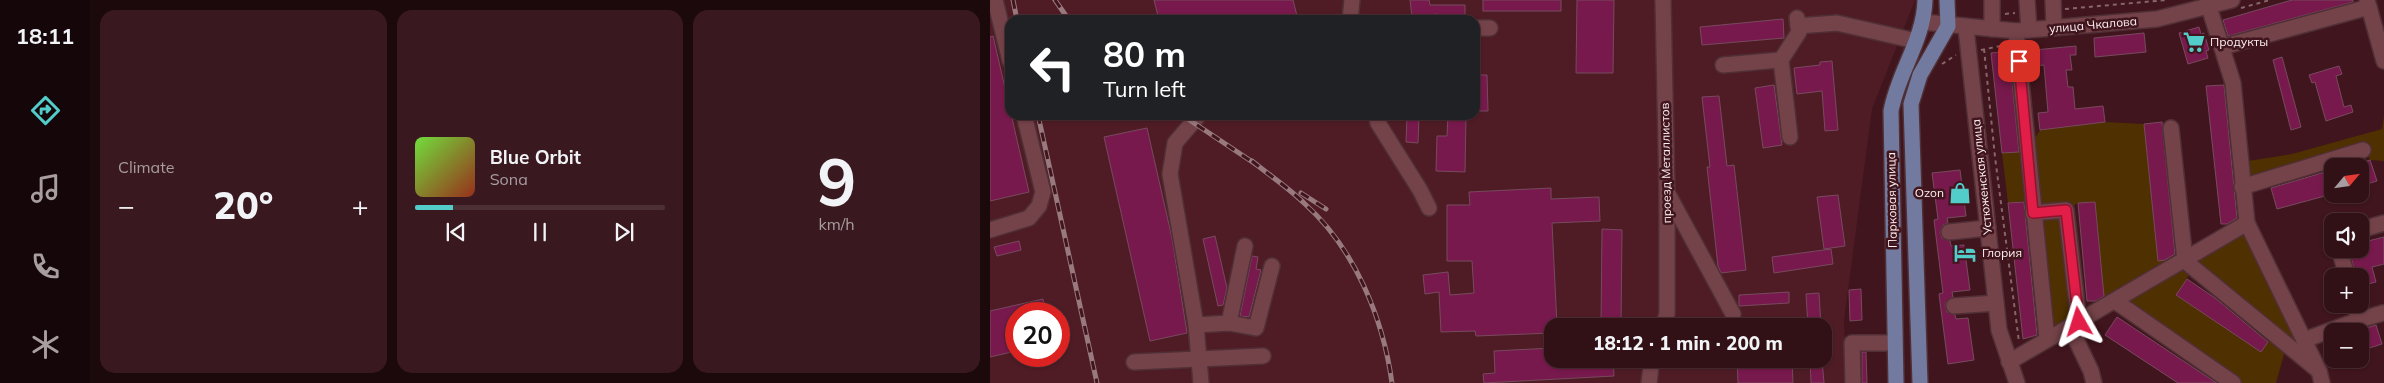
<!DOCTYPE html>
<meta charset="utf-8">
<style>
:root{--surface:#311016;--page:#39191f;--text:#f1f3f6;--muted:#a89da1;--line:#4c3035;--accent:#53cdca}
body{margin:0;font-family:Mulish,sans-serif;background:var(--page);color:var(--text);height:100vh;display:flex;flex-direction:column;font-size:19px;white-space:nowrap}
*{box-sizing:border-box;margin:0}
p{font-size:16px;color:var(--muted)}
.icon{flex:none;width:28px;height:28px;fill:none;stroke:currentColor;stroke-width:2;stroke-linecap:round;stroke-linejoin:round}
.map{position:relative;flex:1;overflow:hidden}
.details{display:flex;flex-direction:column;gap:10px;padding:10px;background:#1b090c;width:900px}
.details>*{flex:none}
.banner{position:absolute;left:15px;top:15px;width:475px;height:105px;border-radius:15px;box-shadow:0 1px 4px #0004,0 0 0 1px var(--line);background:#202124;color:#fff;overflow:hidden}
.needle{width:32px;rotate:61deg}
.controls{position:absolute;left:1334px;top:158px;display:grid;gap:10px}
.controls a{display:grid;place-items:center;width:45px;height:45px;border-radius:10px;background:var(--surface);box-shadow:0 1px 4px #0004,0 0 0 1px var(--line);font-size:25px}
.speed{position:absolute;left:15px;top:302px;display:flex;gap:10px;font-size:25px;font-weight:700;text-align:center}
.speed>*{display:grid;place-content:center;width:65px;height:65px;border-radius:50%;background:var(--surface);box-shadow:0 1px 4px #0004,0 0 0 1px var(--line);line-height:1}
.speed .limit{border:8px solid #d22;background:#fff;color:#111}
.pin{position:absolute;display:grid;place-items:center;width:42px;height:42px;color:#fff;margin:-21px;border-radius:10px;box-shadow:0 2px 8px #0006}
.me{position:absolute;width:55px;margin:-28px;rotate:354deg;stroke-linejoin:round;filter:drop-shadow(0 0 4px #0008)}
.turn{display:flex;align-items:center;gap:18px;height:105px;padding:0 15px;font-size:22px}
.turn .icon{width:65px;height:65px;stroke-width:2.5}
.turn b{display:block;font-size:35px;line-height:42px}
.big{font-size:38px;font-weight:800;line-height:1.1}
.details .widget{flex:1;display:flex;flex-direction:column;justify-content:center;gap:8px;min-width:0;padding:0 18px;border-radius:15px;background:var(--page)}
.details .dial{align-items:center;gap:0}
.dial b{font-size:65px;line-height:1}
.song{display:flex;align-items:center;gap:15px}
.cover{width:60px;height:60px;border-radius:8px;background:linear-gradient(135deg,hsl(100 70% 55%),hsl(10 70% 35%))}
.played{height:5px;border-radius:2px;background:linear-gradient(90deg,var(--accent) 15%,var(--line) 15%)}
.keys{display:flex;justify-content:space-around;direction:ltr}
.heat{display:flex;justify-content:space-between;align-items:center;font-size:28px;direction:ltr}
.details .tiles{flex:1;display:grid;gap:10px;grid-template-columns:repeat(3,1fr)}
.trip{position:absolute;left:554px;top:318px;width:288px;height:50px;border-radius:15px;background:var(--surface);box-shadow:0 1px 4px #0004,0 0 0 1px var(--line);font-weight:800;line-height:50px;text-align:center}
main{display:flex;flex:1;min-height:0}
.menu{display:flex;flex-direction:column;width:90px;justify-content:space-around;align-items:center;background:#140609;color:var(--muted)}
.menu .icon{width:35px;height:35px}
.menu .current{color:var(--accent)}
.menu b{font-size:22px;color:var(--text)}
.map>svg:first-child{display:block}
.built{fill:#4f1c25;fill-rule:evenodd}
.green{fill:#4f3000}
.building{fill:#78194d;stroke:#774a5e}
.lines{fill:none;stroke-linecap:round;stroke-linejoin:round}
.minor-casing{stroke:#503036;stroke-width:18}
.major-casing{stroke:#503036;stroke-width:18}
.path{stroke:#86656b;stroke-width:2;stroke-dasharray:4 4;stroke-linecap:butt}
.minor{stroke:#744349;stroke-width:15}
.major{stroke:#727b9f;stroke-width:15}
.rail-casing{stroke:#97797e;stroke-width:5}
.rail{stroke:#41151d;stroke-width:3;stroke-dasharray:9;stroke-linecap:butt}
.route-casing{stroke:#92132f;stroke-width:12}
.route{stroke:#e11d48;stroke-width:9}
.labels{text-anchor:middle;stroke-width:5;stroke-linejoin:round;paint-order:stroke}
.street-label{font-size:12px;fill:#fdf1f2;stroke:#41151d}
.poi-label{font-size:12px;fill:#fdf1f2;stroke:#41151d;text-anchor:start}
</style>
<main>
<nav class="menu">
<b>18:11</b>
<svg class="icon current" aria-label="directions" viewBox="0 0 24 24"><path d="M12 3l9 9-9 9-9-9zM9 14v-3h6M13 9l2 2-2 2"/></svg>
<svg class="icon" aria-label="music" viewBox="0 0 24 24"><path d="M9 18V5l10-2v13"/><circle cx="6" cy="18" r="3"/><circle cx="16" cy="16" r="3"/></svg>
<svg class="icon" aria-label="phone" viewBox="0 0 24 24"><path d="M5 4h4l2 5-3 2q2 4 5 5l2-3 5 2v4C11 20 4 13 5 4z"/></svg>
<svg class="icon" aria-label="climate" viewBox="0 0 24 24"><path d="M12 3v18M4 7l16 10M4 17L20 7"/></svg>
</nav>
<section class="details">
<div class="tiles">
<div class="widget"><p>Climate</p>
<div class="heat"><a>−</a><b class="big">20°</b><a>+</a></div>
</div>
<div class="widget">
<div class="song"><i class="cover"></i><div><b>Blue Orbit</b><p>Sona</p></div></div>
<div class="played"></div>
<div class="keys"><svg class="icon" aria-label="previous" viewBox="0 0 24 24"><path d="M18 5L8 12l10 7zM5 5v14"/></svg><svg class="icon" aria-label="pause" viewBox="0 0 24 24"><path d="M8 5v14M16 5v14"/></svg><svg class="icon" aria-label="next" viewBox="0 0 24 24"><path d="M6 5l10 7-10 7zM19 5v14"/></svg></div>
</div>
<div class="widget dial"><b>9</b><p>km/h</p></div>
</div>
</section>
<div class="map">
<svg width="1394" height="383" viewBox="0 0 1394 383">
<rect width="100%" height="100%" fill="#41151d"/>
<!-- built -->
<path class="built" d="M0,0H925L882,109L854,320L856,383H0ZM20,20H485V115H20ZM26,314H69V356H26ZM562,326H832V359H562Z"/>
<!-- green -->
<g class="green">
<path d="M1394,116V161L1380,160L1376,148L1254,184L1252,162L1302,154L1392,129Z"/>
<path d="M1115,122L1154,124L1168,260L1186,259L1202,269L1187,296L1271,352L1282,336L1296,347L1286,383H1246L1114,300L1105,202L1088,203L1076,210L1089,322L1057,339L1036,201L1018,203L1012,153L1038,149L1050,130Z"/>
<path d="M1256,226L1323,363L1197,261Z"/>
</g>
<!-- building -->
<g class="building">
<path d="M164,0H303L308,20H169Z"/>
<path d="M420,0H439L440,5H475V20H448V14L422,17Z"/>
<rect x="493" y="0" width="78" height="11"/>
<path d="M587,0H624L623,73H586Z"/>
<path d="M1302,0H1363V2L1238,36L1233,20Z"/>
<path d="M793,19L794,38L712,45L710,27Z"/>
<path d="M1209,27L1211,34L1214,33L1219,50L1216,51L1218,58L1198,64L1189,33Z"/>
<path d="M1154,33L1156,52L1105,57L1104,38Z"/>
<path d="M3,36L39,192L0,201V37Z"/>
<path d="M1086,46V55H1080L1082,70H1076L1078,87H1083L1085,109L1113,106L1115,122L1050,130L1048,113L1058,112L1054,65L1045,66L1044,50Z"/>
<path d="M1019,51L1029,152L1012,153L1001,53Z"/>
<path d="M1292,57L1311,127L1301,130L1283,60Z"/>
<path d="M842,61L848,130L835,131L832,91L807,94L804,68L830,65V62Z"/>
<path d="M1349,66L1352,74L1346,76L1354,107L1361,105L1363,112L1336,121L1325,82L1322,83L1319,75Z"/>
<path d="M485,75H497L498,111H486Z"/>
<path d="M784,85L792,145L773,148L765,88Z"/>
<path d="M1234,85L1247,218L1237,224H1231L1216,86Z"/>
<path d="M729,96L737,166L744,165L756,270L731,273L728,266L717,167H720L712,97Z"/>
<path d="M417,115H429L428,143L416,142Z"/>
<path d="M458,115H476L475,172L446,171L447,136H457Z"/>
<path d="M1172,122L1185,254L1175,260L1168,261L1154,124Z"/>
<path d="M157,128L182,238L197,333L160,341L114,137Z"/>
<path d="M1380,160L1387,181L1370,186V163Z"/>
<path d="M970,170L976,216L957,218L958,223L953,225L950,232L952,238L960,241L961,246L974,245L980,290L962,292L963,297L956,302L955,306L957,312L965,315L966,319L978,318L984,360L958,364L949,294L953,293L944,220L948,219L942,173Z"/>
<path d="M1342,170V194L1287,209L1281,188Z"/>
<path d="M561,188V199L609,197L610,221L562,223L567,326H562V333L486,336L485,331L451,332L449,292L435,294L433,275L458,272L460,295L484,293L482,261H457V205H480L479,192Z"/>
<path d="M848,195L855,246L834,249L827,197Z"/>
<path d="M1034,202L1047,335L1033,339L1018,203Z"/>
<path d="M1105,202L1114,296L1106,301H1097L1088,203Z"/>
<path d="M612,229L632,230L631,324H611Z"/>
<path d="M225,236L237,288L233,305L228,306L213,239Z"/>
<path d="M1394,237V264L1382,267L1386,282L1370,286V276H1366L1359,249H1370V243Z"/>
<path d="M29,241L31,250L7,256L4,247Z"/>
<path d="M841,249L843,264L784,273L782,257Z"/>
<path d="M262,256L268,257L266,269L271,270L259,317L250,316Z"/>
<path d="M1197,279L1225,298L1278,342L1271,352L1186,295Z"/>
<path d="M871,289L872,320L860,321L859,290Z"/>
<path d="M799,292V303L749,306V295Z"/>
<path d="M829,293L831,326H818L816,294Z"/>
<path d="M53,299L56,314H26V351L0,357V311Z"/>
<path d="M1127,317L1222,380L1227,383H1188L1115,335Z"/>
<path d="M1386,325L1392,344L1370,351V330Z"/>
<path d="M562,348V359H623L624,376L494,383L493,374L505,373L504,351Z"/>
<path d="M872,352H876L877,383H872Z"/>
<path d="M747,359H802L803,383H748Z"/>
<path d="M820,359H832L834,383H821Z"/>
</g>
<g class="lines">
<!-- minor casing -->
<g class="minor-casing">
<g id="minor">
<path d="M5,0L20,61"/>
<path d="M673,0L677,192V314L673,326"/>
<path d="M1037,0L1039,30"/>
<path d="M1063,0L1064,28"/>
<path d="M1219,7L1243,83L1257,223"/>
<path d="M1379,7L1394,61"/>
<path d="M360,20L362,0"/>
<path d="M933,22L1026,31L1167,19L1242,0"/>
<path d="M808,26L847,23L926,41"/>
<path d="M485,28H500"/>
<path d="M976,28L1009,330L1027,383"/>
<path d="M1002,29V0"/>
<path d="M1026,31L1057,339"/>
<path d="M1232,47L1379,7L1377,0"/>
<path d="M733,65L791,60"/>
<path d="M209,115L185,143L180,174L206,325L211,383"/>
<path d="M386,115L388,123L430,190L439,208"/>
<path d="M1181,128L1195,261L1329,371L1332,383"/>
<path d="M800,137L791,60L809,32L807,18"/>
<path d="M1252,187L1373,150"/>
<path d="M678,194L743,314"/>
<path d="M1043,213L1076,210L1089,322"/>
<path d="M0,230L39,218L49,206L53,192L34,115"/>
<path d="M1370,230L1394,223"/>
<path d="M959,232L998,228"/>
<path d="M1349,249L1357,276"/>
<path d="M1125,301L1243,383"/>
<path d="M964,306L1006,303"/>
<path d="M1369,320L1393,313"/>
<path d="M239,323L255,246"/>
<path d="M206,325L239,323L266,328L282,266"/>
<path d="M1080,327L1101,371L1104,383"/>
<path d="M1314,340L1369,320L1364,304"/>
<path d="M144,362L273,356"/>
<path d="M1019,362L1257,223L1329,371"/>
<path d="M659,383L662,359"/>
<path d="M863,383L862,343H904"/>
</g>
</g>
<!-- major casing -->
<g class="major-casing">
<g id="major">
<path d="M906,383L901,111C908,72 934,40 935,0"/>
<path d="M930,383L921,104L930,75L958,26L957,0"/>
</g>
</g>
<!-- path -->
<g class="path">
<path d="M1251,8L1280,0"/>
<path d="M1075,9L1177,0"/>
<path d="M1015,14L1025,13"/>
<path d="M994,49L1005,157L1029,342"/>
<path d="M991,50L1015,45"/>
<path d="M952,64L966,55"/>
</g>
<!-- minor -->
<use href="#minor" class="minor"/>
<!-- major -->
<use href="#major" class="major"/>
<!-- rail casing -->
<g class="rail-casing">
<g id="rail">
<path d="M23,0L27,20"/>
<path d="M65,0L79,20"/>
<path d="M48,115L107,383"/>
<path d="M192,115L267,165"/>
<path d="M262,161C279,175 299,188 315,204C365,249 393,318 402,383"/>
<path d="M311,193L336,209"/>
</g>
</g>
<!-- rail -->
<use href="#rail" class="rail"/>
</g>
<g class="lines">
<!-- route casing -->
<g class="route-casing">
<path id="route" d="M1029,61L1043,213L1076,210L1089,322"/>
</g>
<!-- route -->
<use href="#route" class="route"/>
</g>
<!-- icons -->
<defs>
<g id="supermarket-bare" transform="scale(1.725)"><path d="M-6-5.5h2.5l.6 2H6L4.5 2H-2.5L-4.4-4H-6ZM-1.5 3.2a1.3 1.3 0 1 0 .1 0ZM3 3.2a1.3 1.3 0 1 0 .1 0Z" fill="#53cdca" stroke="#41151d" stroke-width="2.5" paint-order="stroke"/></g>
<g id="shop-bare" transform="scale(1.725)"><path d="M-5-2.5h2.3a2.7 3.5 0 0 1 5.4 0H5L5.5 6h-11ZM-1.5-2.5h3a1.5 2.3 0 0 0-3 0Z" fill="#53cdca" stroke="#41151d" stroke-width="2.5" paint-order="stroke"/></g>
<g id="hotel-bare" transform="scale(1.725)"><path d="M-6-4.5h1.5V1H6V5H4.5V3h-9V5H-6ZM-4 0a1.8 1.8 0 1 1 3.6 0ZM.5 0V-2.5h3Q6-2.5 6 0Z" fill="#53cdca" stroke="#41151d" stroke-width="2.5" paint-order="stroke"/></g>
</defs>
<g fill-rule="evenodd">
<use href="#supermarket-bare" x="1204" y="42"/>
<use href="#shop-bare" x="970" y="193"/>
<use href="#hotel-bare" x="975" y="253"/>
</g>
<g class="labels">
<!-- street labels -->
<g class="street-label">
<text transform="translate(1103 25) rotate(-5)" y="4">улица Чкалова</text>
<text transform="translate(676 163) rotate(-91)" y="4">проезд Металлистов</text>
<text transform="translate(992 177) rotate(-96)" y="4">Устюженская улица</text>
<text transform="translate(902 200) rotate(-91)" y="4">Парковая улица</text>
</g>
<!-- poi labels -->
<g class="poi-label">
<text x="1220" y="46">Продукты</text>
<text x="954" y="197" text-anchor="end">Ozon</text>
<text x="992" y="257">Глория</text>
</g>
</g>
</svg>
<div class="controls">
<a><svg class="needle" viewBox="-14 -14 28 28"><path d="M0-13l5 13h-10z" fill="#e53935"/><path d="M0 13l5-13h-10z" fill="#a89da1"/></svg></a>
<a><svg class="icon" aria-label="sound" viewBox="0 0 24 24"><path d="M4 9h4l5-4v14l-5-4H4zM17 9q2 3 0 6"/></svg></a>
<a>+</a>
<a>−</a>
</div>
<div class="speed"><div class="limit">20</div></div>
<div class="pin" style="left:1029px;top:61px;background:#d93025"><svg class="icon" aria-label="arrive" viewBox="0 0 24 24"><path d="M6 21V4h12l-3 4 3 4H6"/></svg></div>
<svg class="me" style="left:1089px;top:322px" viewBox="-20 -20 40 40"><path d="M0-17L14 15 0 8-14 15z" fill="#e11d48" stroke="#fff" stroke-width="4"/></svg>
<div class="trip">18:12 · 1 min · 200 m</div>
<div class="banner">
<div class="turn"><svg class="icon" aria-label="left" viewBox="0 0 24 24"><path d="M17 20v-9H6M10 6l-5 5 5 5"/></svg><div><b>80 m</b>Turn left</div></div>
</div>
</div>
</main>
